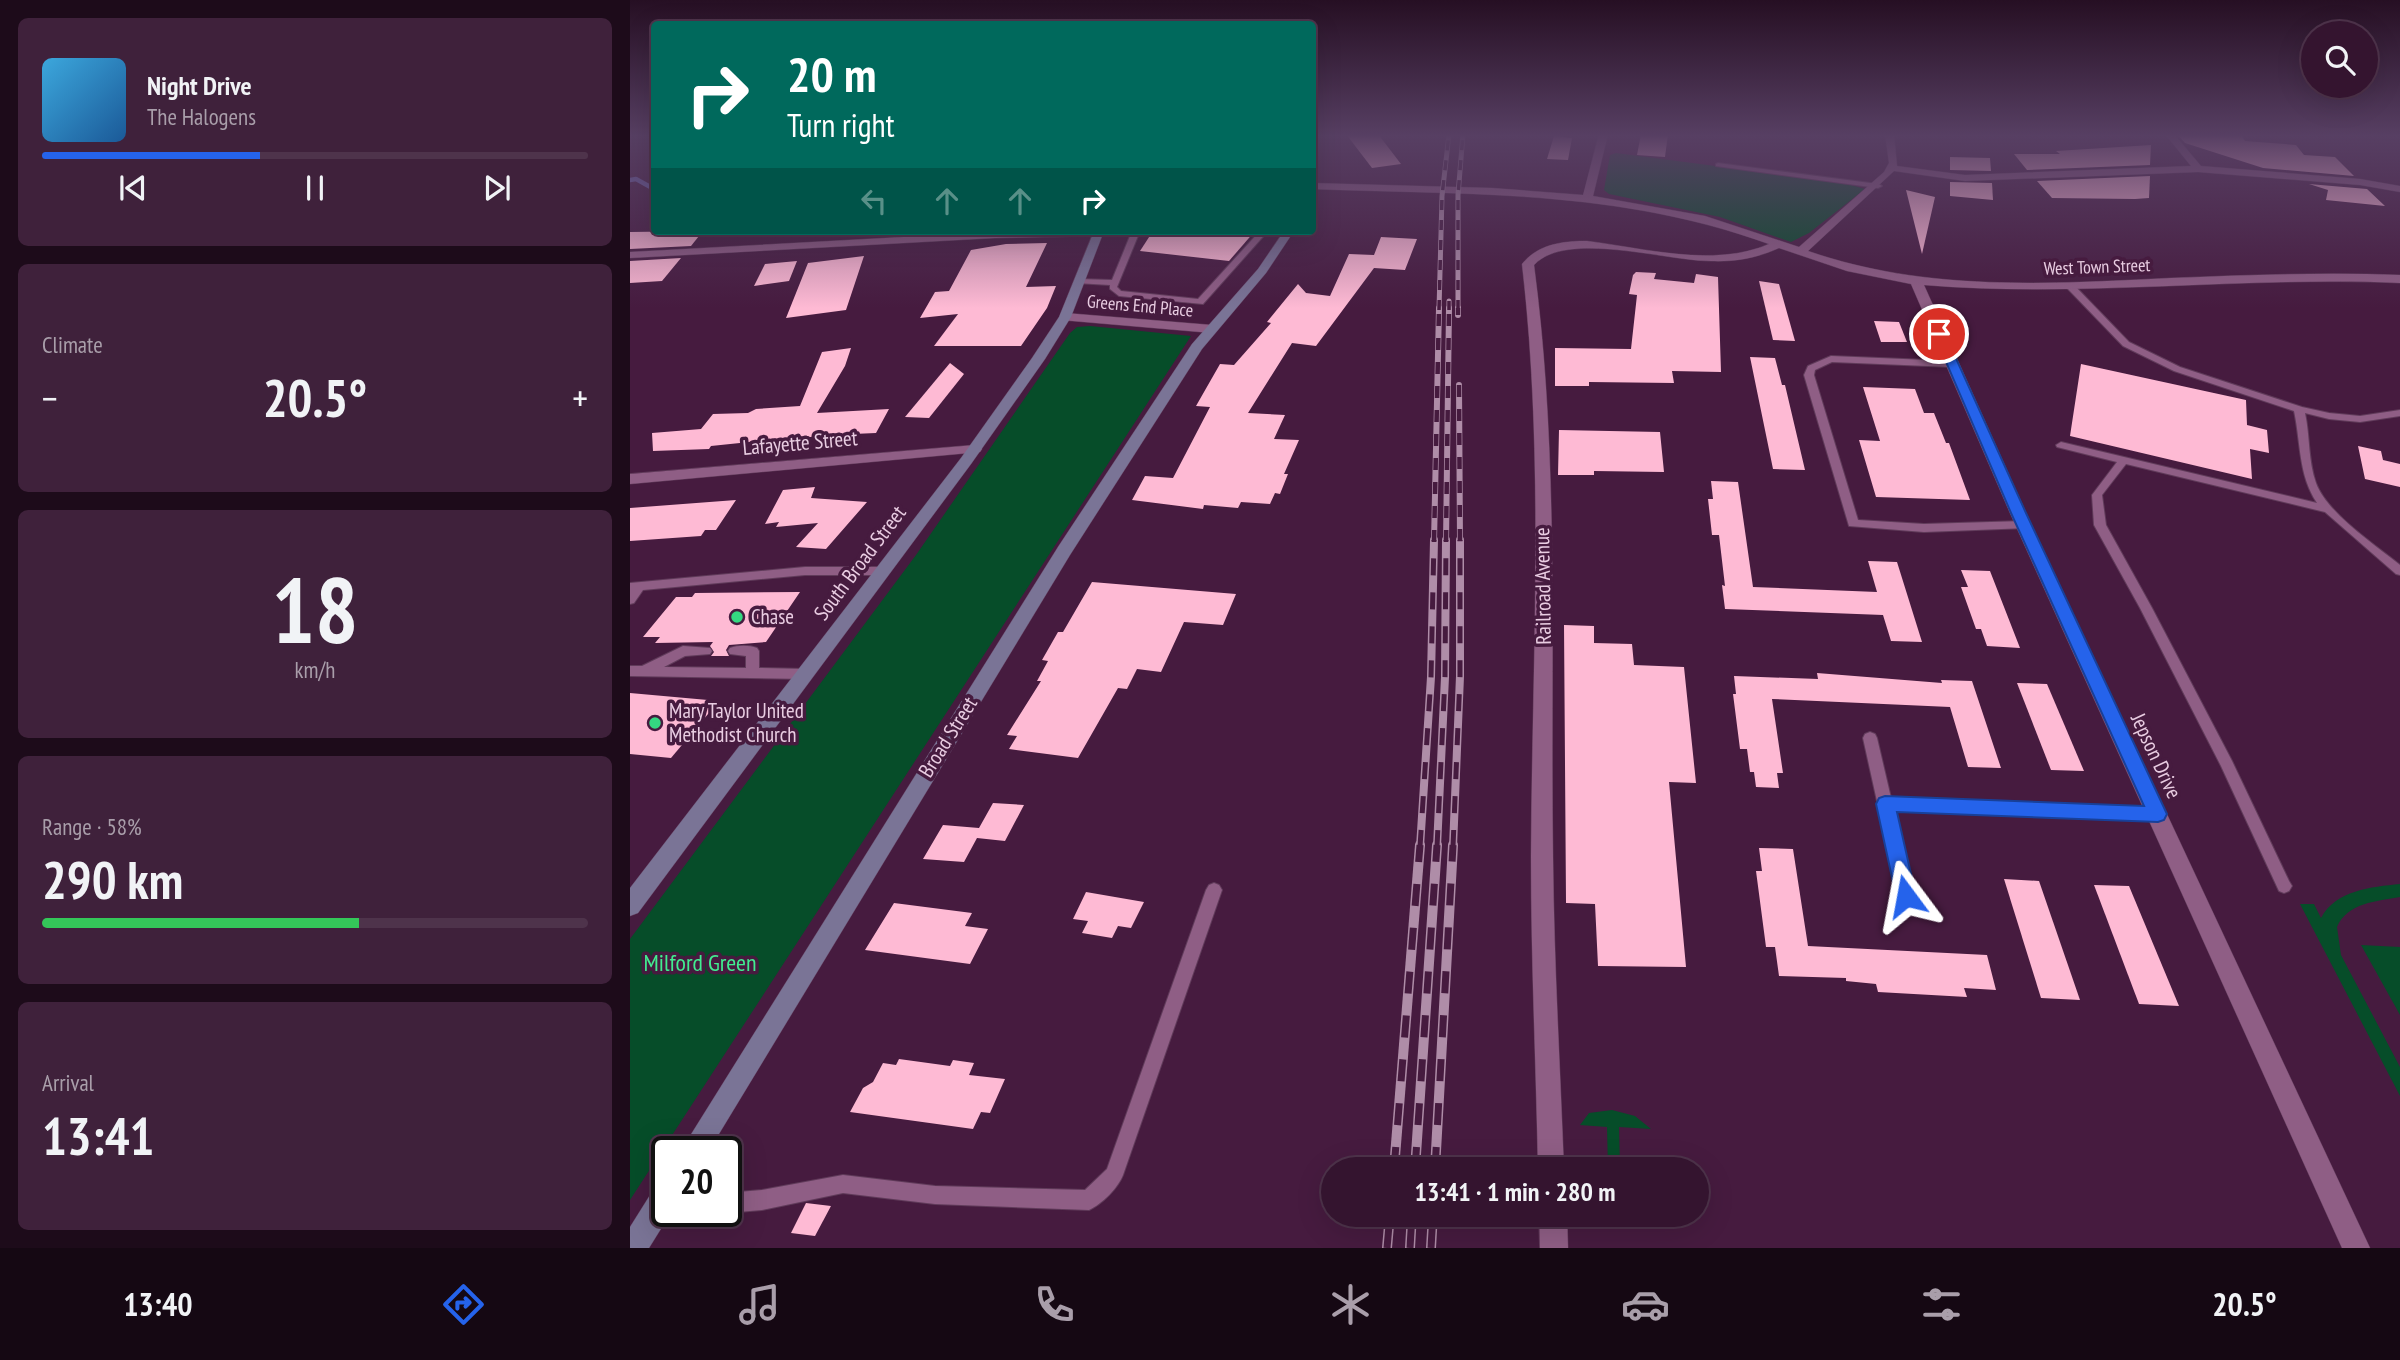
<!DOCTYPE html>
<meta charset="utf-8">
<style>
:root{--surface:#34142f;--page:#3f213b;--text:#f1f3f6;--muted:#a99eaa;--line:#4e334b;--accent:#2563eb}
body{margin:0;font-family:"PT Sans Narrow",sans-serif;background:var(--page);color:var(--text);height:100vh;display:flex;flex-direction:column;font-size:26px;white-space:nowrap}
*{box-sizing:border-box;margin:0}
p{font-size:23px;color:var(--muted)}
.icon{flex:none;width:38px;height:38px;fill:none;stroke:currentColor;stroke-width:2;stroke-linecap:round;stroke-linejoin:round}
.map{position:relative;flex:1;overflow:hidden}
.sheet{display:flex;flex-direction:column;gap:18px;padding:18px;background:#1d0b1a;width:630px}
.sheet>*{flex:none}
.guide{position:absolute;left:21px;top:21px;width:665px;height:214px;border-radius:7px;box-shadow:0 7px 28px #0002,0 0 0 2px var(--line);background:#00695c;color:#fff;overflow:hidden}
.buttons{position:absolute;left:1671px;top:21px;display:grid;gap:14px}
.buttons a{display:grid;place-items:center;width:77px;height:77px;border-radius:50%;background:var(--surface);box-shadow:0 7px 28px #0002,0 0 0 2px var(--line);font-size:35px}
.speed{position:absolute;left:21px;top:1136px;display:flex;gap:14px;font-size:35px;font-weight:700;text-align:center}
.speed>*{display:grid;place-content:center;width:91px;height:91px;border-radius:50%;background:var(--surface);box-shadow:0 7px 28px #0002,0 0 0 2px var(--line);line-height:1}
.speed .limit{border:4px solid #111;border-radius:10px;background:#fff;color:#111}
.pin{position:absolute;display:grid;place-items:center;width:60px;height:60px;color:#fff;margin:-30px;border:4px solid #fff;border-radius:50%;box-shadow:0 2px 7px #0007}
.me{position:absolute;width:77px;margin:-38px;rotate:347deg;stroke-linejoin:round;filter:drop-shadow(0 0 5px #0008)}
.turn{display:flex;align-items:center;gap:24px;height:147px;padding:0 21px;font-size:32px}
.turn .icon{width:91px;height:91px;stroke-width:2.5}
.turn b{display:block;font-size:49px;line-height:60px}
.lanes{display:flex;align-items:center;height:66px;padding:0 21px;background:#0003;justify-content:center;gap:35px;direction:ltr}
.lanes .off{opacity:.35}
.big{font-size:52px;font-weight:800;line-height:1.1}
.sheet .card{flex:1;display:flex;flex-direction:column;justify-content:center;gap:10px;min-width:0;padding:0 24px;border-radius:10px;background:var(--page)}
.sheet .dial{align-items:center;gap:0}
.dial b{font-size:91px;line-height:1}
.song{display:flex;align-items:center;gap:21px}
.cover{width:84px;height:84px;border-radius:10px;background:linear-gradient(135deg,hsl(200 70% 55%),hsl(210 70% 35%))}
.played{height:7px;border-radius:4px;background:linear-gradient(90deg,var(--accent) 40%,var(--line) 40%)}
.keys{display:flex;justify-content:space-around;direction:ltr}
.heat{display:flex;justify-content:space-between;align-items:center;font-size:38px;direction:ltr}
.charge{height:10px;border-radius:5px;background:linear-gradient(90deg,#34c759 58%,var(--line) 0)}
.trip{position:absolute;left:691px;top:1157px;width:388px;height:70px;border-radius:35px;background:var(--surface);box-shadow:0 7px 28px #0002,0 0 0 2px var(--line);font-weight:800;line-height:70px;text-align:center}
.tab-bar{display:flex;height:112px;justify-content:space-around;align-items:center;background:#150813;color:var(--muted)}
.tab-bar .icon{width:49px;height:49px}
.tab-bar .active{color:var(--accent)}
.tab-bar b{font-size:32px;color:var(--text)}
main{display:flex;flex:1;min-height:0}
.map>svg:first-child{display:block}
.green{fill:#064d29}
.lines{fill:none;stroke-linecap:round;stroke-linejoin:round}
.stream{stroke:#7675c2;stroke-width:4.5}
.building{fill:#febad4}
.service-casing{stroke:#603b5a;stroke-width:2}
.minor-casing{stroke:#603b5a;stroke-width:1}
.secondary-casing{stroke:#603b5a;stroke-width:1}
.service{fill:#8f5e85;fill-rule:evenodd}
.minor{fill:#8f5e85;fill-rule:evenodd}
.secondary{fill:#7a7496;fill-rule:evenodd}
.rail-far3-casing{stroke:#af8da8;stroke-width:5}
.rail-far2-casing{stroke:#af8da8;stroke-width:6}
.rail-far1-casing{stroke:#af8da8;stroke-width:8}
.rail-casing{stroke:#af8da8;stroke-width:10}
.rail-far3{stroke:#461b3f;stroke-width:3.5;stroke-dasharray:10;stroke-linecap:butt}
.rail-far2{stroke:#461b3f;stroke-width:4.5;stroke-dasharray:12;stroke-linecap:butt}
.rail-far1{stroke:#461b3f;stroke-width:5;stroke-dasharray:17;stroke-linecap:butt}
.rail{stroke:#461b3f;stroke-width:7;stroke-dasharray:22;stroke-linecap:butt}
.route{fill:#2563eb;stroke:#184099;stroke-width:2}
.poi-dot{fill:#34d881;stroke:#461b3f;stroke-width:2.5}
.labels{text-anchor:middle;stroke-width:7;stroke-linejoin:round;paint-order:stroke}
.far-street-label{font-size:18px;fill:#e9cde2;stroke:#461b3f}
.street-label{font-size:21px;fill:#e9cde2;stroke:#461b3f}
.poi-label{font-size:21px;fill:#e9cde2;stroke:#461b3f;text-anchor:start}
.near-park-label{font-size:24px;fill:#41ed90;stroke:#461b3f}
</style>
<main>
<section class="sheet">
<div class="card">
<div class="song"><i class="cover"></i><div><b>Night Drive</b><p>The Halogens</p></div></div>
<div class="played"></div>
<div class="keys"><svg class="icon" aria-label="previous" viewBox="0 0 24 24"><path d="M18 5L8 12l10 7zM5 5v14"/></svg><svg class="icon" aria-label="pause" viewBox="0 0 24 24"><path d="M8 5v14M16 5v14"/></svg><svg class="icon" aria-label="next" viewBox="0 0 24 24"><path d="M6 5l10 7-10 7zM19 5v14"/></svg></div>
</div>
<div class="card"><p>Climate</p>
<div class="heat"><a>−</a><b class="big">20.5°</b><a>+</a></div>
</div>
<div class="card dial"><b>18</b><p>km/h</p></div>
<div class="card"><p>Range · 58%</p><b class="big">290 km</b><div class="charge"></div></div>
<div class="card"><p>Arrival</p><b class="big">13:41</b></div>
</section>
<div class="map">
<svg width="1770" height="1248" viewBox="0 0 1770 1248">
<rect width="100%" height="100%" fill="#461b3f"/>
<!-- green -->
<g class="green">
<path d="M986,153L1214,183L1235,189L1179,233L1161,242L1090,217L979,194L974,190L980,155Z"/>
<path d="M460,326L561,336L0,1200V939L286,555L440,333L447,327Z"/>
<path d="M1770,884V897C1747,901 1717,903 1707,927L1711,955L1770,1067V1096L1670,904H1684L1691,918C1706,890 1741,887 1770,884Z"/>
<path d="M1731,945L1770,947V1015Z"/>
<path d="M982,1110L1005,1116L1021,1129L989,1127L990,1169H978L977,1127L950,1125L959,1113Z"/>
</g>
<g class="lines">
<!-- stream -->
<path class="stream" d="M0,180L6,179L24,189"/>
</g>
<!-- building -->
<g class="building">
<path d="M716,134H748L771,164L742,168Z"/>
<path d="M1011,134H1038L1035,157L1007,155Z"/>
<path d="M1547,134L1611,135L1615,141L1666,145L1674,155L1705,157L1724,176L1633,168L1555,143Z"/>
<path d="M924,136L942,138L938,160L917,159Z"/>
<path d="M1521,145L1520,165L1397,170L1384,154H1430L1426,151Z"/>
<path d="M1320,157L1360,158L1361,171L1320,170Z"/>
<path d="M1520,176L1519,198L1505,199L1422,198L1407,181Z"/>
<path d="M1320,182L1362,183L1363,200L1320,196Z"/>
<path d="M1679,184L1737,189L1755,206L1696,200L1698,190Z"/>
<path d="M1276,190L1305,197L1292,254Z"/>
<path d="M73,231L61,246L0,249V232Z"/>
<path d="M523,231H625L599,261L510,251Z"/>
<path d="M751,237L787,239L775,270L744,268L686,346L662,343L618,413L655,415L644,439L669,440L654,474H658L650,494L645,493L640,504L611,502L608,508L574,505L573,509L502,500L515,476L543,478L580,407L566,406L590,364L604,365L641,323L637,322L668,284L676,293L700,296L719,254L744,255Z"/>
<path d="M417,243L396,287L426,286L417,308L391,346H304L328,314L290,318L305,292L319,291L341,250L376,244Z"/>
<path d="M234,256L216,310L156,318L178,263Z"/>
<path d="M51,258L32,281L0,283V261Z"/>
<path d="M167,261L159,281L124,286L135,264Z"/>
<path d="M1006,272L1026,273L1024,279L1064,283L1066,274L1088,277L1091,372L1042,371L1044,383L959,382V386H925V348L1001,349L1007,295L999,294L1003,275Z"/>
<path d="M1129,281L1149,284L1165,341L1143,340Z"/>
<path d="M1244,321L1269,322L1277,342H1251Z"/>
<path d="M221,348L215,366L187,413L259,409L246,433L223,434L221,437H173L166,450L155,444L157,438L81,446L79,449L23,451L22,433L71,429L83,414L118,413L126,409L170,406L192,352Z"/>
<path d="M1120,357L1145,358L1152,385H1155L1175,470L1143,469Z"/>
<path d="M320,363L334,374L299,418L275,417Z"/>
<path d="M1451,364L1616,400L1617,425L1637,430L1639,453L1620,449L1622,479L1440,436Z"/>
<path d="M1233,387L1285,389L1294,413H1304L1316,443H1319L1340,500L1246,497L1229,440L1250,441Z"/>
<path d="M929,430L1030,432L1034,472L964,471V475H928Z"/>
<path d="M1728,446L1751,451L1753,460L1770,464V487L1735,479Z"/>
<path d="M1081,481L1108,482L1123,587L1247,592L1238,561L1267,562L1292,642L1261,641L1253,615L1095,609L1092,585L1095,586L1089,535H1082L1078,499H1083Z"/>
<path d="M185,487L181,498L237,502L196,549L166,547L188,523L146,527L149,522L135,524L153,490Z"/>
<path d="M106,500L86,530H75L71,536L0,541V508Z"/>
<path d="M1331,570L1360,571L1390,648L1357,646L1351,629H1346L1331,587H1338Z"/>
<path d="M462,582L606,594L593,625L554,622L531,672L507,669L497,689L488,688L448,758L379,749L387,736L377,735L411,681H407L418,661L412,660L428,632H433Z"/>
<path d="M170,592L136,642L99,645L96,650L99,656H81L84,652L80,646L83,642L25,643L30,637H13L46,597H62L65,593Z"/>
<path d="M934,625L964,626V643L1002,644L1004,665L1054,667L1066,783L1039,782L1056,967L968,966L965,904L936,903Z"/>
<path d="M1187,673L1312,683L1311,680L1342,681L1371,768L1338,767L1320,707L1142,699L1153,773H1147L1149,788L1126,787L1124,772H1120L1117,749H1110L1103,694H1106L1104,676L1188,679Z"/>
<path d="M1387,683L1417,684L1454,771L1421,770Z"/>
<path d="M0,693L89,701L41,758L0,754Z"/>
<path d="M363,803L394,805L375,841L347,838L334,862L293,859L313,825L349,828Z"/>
<path d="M1129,848L1163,849L1178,946L1357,955L1366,990L1334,988L1337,997L1248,992L1246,984L1216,981V978L1149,976L1145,947H1136L1126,871H1132Z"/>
<path d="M1374,879L1409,881L1450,1000L1411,998Z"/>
<path d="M1464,885L1499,886L1549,1006L1509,1004Z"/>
<path d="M456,892L514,902L501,928L488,926L482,938L452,933L458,921L443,919Z"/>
<path d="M264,903L342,913L335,926L358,929L340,964L235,950Z"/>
<path d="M269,1059L320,1066L323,1060L344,1063L339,1075L375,1079L360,1113L351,1112L343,1129L220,1112L233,1088L243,1082L253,1063L266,1065Z"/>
<path d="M176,1203L201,1206L185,1236L161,1233Z"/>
</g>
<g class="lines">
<!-- service casing -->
<g class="service-casing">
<g id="service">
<path d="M1088,163L1248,184L1252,186L1248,188L1086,166V164Z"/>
<path d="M502,231H510L487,287L491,291L568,299L630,231H638L573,304L489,296L480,289V285L446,283L445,281L449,279L482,280Z"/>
<path d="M1437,284H1443L1499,342L1550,367L1672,407L1699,413L1730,416L1770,410V416L1730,422L1699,419L1675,413C1680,436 1678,461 1686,483C1697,513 1744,544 1770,565V575L1766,574L1695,512L1496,464L1472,495L1476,525L1522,608L1602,761L1659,881L1662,886L1659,891L1654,893L1649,891L1591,766L1510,608L1464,525L1462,495L1487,462L1427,447L1426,445L1431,442L1687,503C1668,475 1671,443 1664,411L1544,371L1493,346L1437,288Z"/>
<path d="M1201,356L1322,361L1327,364L1322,367L1202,362L1185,370L1184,375L1228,520L1294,524L1394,521L1398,522L1400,525L1398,528L1294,532L1219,526L1174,375L1178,366Z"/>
<path d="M175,567H253L259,571L253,575H175L13,590L4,603L0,604V583Z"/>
<path d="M53,646L80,648L82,651L80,654L55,656L34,667L116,668V656L100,654L98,651L100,648C108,645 119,645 127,648L129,651V668L176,669L181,671L182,674L181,677L176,679L0,676V666H12Z"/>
<path d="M1240,732L1245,734L1247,738L1261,798L1528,808L1533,810L1535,814L1533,818L1528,820L1264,810L1284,896L1281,901L1276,903L1271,901L1268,896L1233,738L1235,734Z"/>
<path d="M584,883L589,885L592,890L493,1175C488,1188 472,1204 459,1210L305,1204L213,1193L132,1210L96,1213L92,1211H96V1193L132,1190L213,1175L305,1186L455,1190L477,1169L576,890L579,885Z"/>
</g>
</g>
<!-- minor casing -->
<g class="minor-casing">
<g id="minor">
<path d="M969,134H978L963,196L1075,216L1169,247L1254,172L1259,163L1255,134H1264L1267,166L1335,175L1561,166L1535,134H1544L1571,166L1730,179L1770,186V192L1730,185L1568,172L1335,181L1264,171L1178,251C1296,292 1419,284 1541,278C1618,275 1694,272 1770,275V283C1611,276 1452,298 1294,285L1396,513L1740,1248H1712L1380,513L1281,284L1217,271L1149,248C1127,258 1105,262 1081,261C1036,261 936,230 904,265C930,460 920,660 923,857C924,961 930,1065 934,1169H908C906,1065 901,961 901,857C902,660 915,460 892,264C908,244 933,241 957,241C1014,248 1084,268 1139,244C987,189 841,195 682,189V183L862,188L953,195Z"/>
<path d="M472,231V235L468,236L365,238L0,258V252L365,232Z"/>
<path d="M435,313L582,325L588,329L582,333L431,320V314Z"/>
<path d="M345,445L350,446L352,449L350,452L0,484V474Z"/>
<path d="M909,1214H937L938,1248H910Z"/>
</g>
</g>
<!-- secondary casing -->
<g class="secondary-casing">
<g id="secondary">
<path d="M464,231H474L441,317L415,359L341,464L8,913L0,916V888L331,458L402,358L429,317Z"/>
<path d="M654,231H664L636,273L572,349L440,555L78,1152H50L428,547L562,344L628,269Z"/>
<path d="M37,1181V1211H42L19,1248H0V1227L27,1184Z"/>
</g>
</g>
<!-- service -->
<use href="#service" class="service"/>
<!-- minor -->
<use href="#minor" class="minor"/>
<!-- secondary -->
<use href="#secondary" class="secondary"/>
<!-- rail-far3 casing -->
<g class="rail-far3-casing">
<g id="rail-far3">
<path d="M809,310L812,196L819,134"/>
<path d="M819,310V301"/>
<path d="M828,310V195L833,134"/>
</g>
</g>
<!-- rail-far2 casing -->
<g class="rail-far2-casing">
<g id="rail-far2">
<path d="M828,308V315"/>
<path d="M829,385L830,542"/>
<path d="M804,542L809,308"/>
<path d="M816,542L819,308"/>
</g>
</g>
<!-- rail-far1 casing -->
<g class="rail-far1-casing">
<g id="rail-far1">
<path d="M790,847L801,677L804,540"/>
<path d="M807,847L815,677L816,540"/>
<path d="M823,847L830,676V540"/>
</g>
</g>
<!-- rail casing -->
<g class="rail-casing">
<g id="rail">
<path d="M764,1169L790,845"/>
<path d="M785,1169L807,845"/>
<path d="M805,1169L823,845"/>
<path d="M757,1248L760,1214"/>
<path d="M780,1248L782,1214"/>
<path d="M801,1248L803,1214"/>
</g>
</g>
<!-- rail-far3 -->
<use href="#rail-far3" class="rail-far3"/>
<!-- rail-far2 -->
<use href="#rail-far2" class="rail-far2"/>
<!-- rail-far1 -->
<use href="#rail-far1" class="rail-far1"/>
<!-- rail -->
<use href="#rail" class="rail"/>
</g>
<!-- sky -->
<linearGradient id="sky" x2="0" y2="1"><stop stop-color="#260f23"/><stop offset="0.44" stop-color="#573f63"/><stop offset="1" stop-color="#573f63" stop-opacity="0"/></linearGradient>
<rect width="1770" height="308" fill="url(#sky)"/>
<!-- route -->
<path class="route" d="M1309,331L1315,334L1396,513L1537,814L1534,820L1528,822L1267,812L1286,896L1284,903L1276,906L1269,903L1266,896L1246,804L1249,798L1255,796L1514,806L1381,513L1304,334Z"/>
<!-- markers -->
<g class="poi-dot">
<circle cx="107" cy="617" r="7"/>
<circle cx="25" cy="723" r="7"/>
</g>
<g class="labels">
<!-- far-street labels -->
<g class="far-street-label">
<text transform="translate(1467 267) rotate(-2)" y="6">West Town Street</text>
<text transform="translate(510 306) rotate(5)" y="6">Greens End Place</text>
</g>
<!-- street labels -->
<g class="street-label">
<text transform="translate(170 443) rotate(-5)" y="7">Lafayette Street</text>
<text transform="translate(230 563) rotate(-53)" y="7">South Broad Street</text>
<text transform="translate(913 586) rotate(-91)" y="7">Railroad Avenue</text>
<text transform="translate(318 737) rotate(-58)" y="7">Broad Street</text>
<text transform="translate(1526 756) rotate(65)" y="7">Jepson Drive</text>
</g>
<!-- poi labels -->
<g class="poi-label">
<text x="121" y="624">Chase</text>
<text x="39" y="718">Mary Taylor United<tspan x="39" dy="24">Methodist Church</tspan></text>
</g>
<!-- near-park labels -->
<g class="near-park-label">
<text x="70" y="971">Milford Green</text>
</g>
</g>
</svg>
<div class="buttons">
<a><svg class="icon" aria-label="search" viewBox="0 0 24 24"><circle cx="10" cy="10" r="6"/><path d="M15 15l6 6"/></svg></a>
</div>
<div class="speed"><div class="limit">20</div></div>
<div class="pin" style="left:1309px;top:334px;background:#d93025"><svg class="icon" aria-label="arrive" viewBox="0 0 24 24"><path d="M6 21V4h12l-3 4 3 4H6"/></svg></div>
<svg class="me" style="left:1276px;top:896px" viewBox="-20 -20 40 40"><path d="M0-17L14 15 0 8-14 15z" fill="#2563eb" stroke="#fff" stroke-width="4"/></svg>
<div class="trip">13:41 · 1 min · 280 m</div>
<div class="guide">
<div class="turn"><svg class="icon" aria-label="right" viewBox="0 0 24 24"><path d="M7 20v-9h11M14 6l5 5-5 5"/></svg><div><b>20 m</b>Turn right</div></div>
<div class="lanes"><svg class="icon off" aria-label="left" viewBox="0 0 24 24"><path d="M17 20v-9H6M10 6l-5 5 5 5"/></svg><svg class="icon off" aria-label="ahead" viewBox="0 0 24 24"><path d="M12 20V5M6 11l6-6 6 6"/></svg><svg class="icon off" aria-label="ahead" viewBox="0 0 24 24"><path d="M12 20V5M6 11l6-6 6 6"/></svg><svg class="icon" aria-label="right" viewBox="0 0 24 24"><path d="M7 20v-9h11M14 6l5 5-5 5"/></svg></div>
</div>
</div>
</main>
<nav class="tab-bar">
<b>13:40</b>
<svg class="icon active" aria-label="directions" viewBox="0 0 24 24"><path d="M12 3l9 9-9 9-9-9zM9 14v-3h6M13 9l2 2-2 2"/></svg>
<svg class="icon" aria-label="music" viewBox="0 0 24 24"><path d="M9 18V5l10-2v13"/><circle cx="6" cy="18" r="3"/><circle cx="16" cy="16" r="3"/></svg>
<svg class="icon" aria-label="phone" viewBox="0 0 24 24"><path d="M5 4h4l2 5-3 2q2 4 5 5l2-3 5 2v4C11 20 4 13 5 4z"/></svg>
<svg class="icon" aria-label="climate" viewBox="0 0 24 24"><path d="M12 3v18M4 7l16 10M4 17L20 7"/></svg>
<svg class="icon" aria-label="car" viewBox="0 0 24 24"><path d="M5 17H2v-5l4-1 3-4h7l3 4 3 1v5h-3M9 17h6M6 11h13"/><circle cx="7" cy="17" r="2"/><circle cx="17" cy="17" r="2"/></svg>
<svg class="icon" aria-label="filters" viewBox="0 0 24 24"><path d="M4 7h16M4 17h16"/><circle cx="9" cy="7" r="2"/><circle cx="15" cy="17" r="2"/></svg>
<b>20.5°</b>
</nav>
